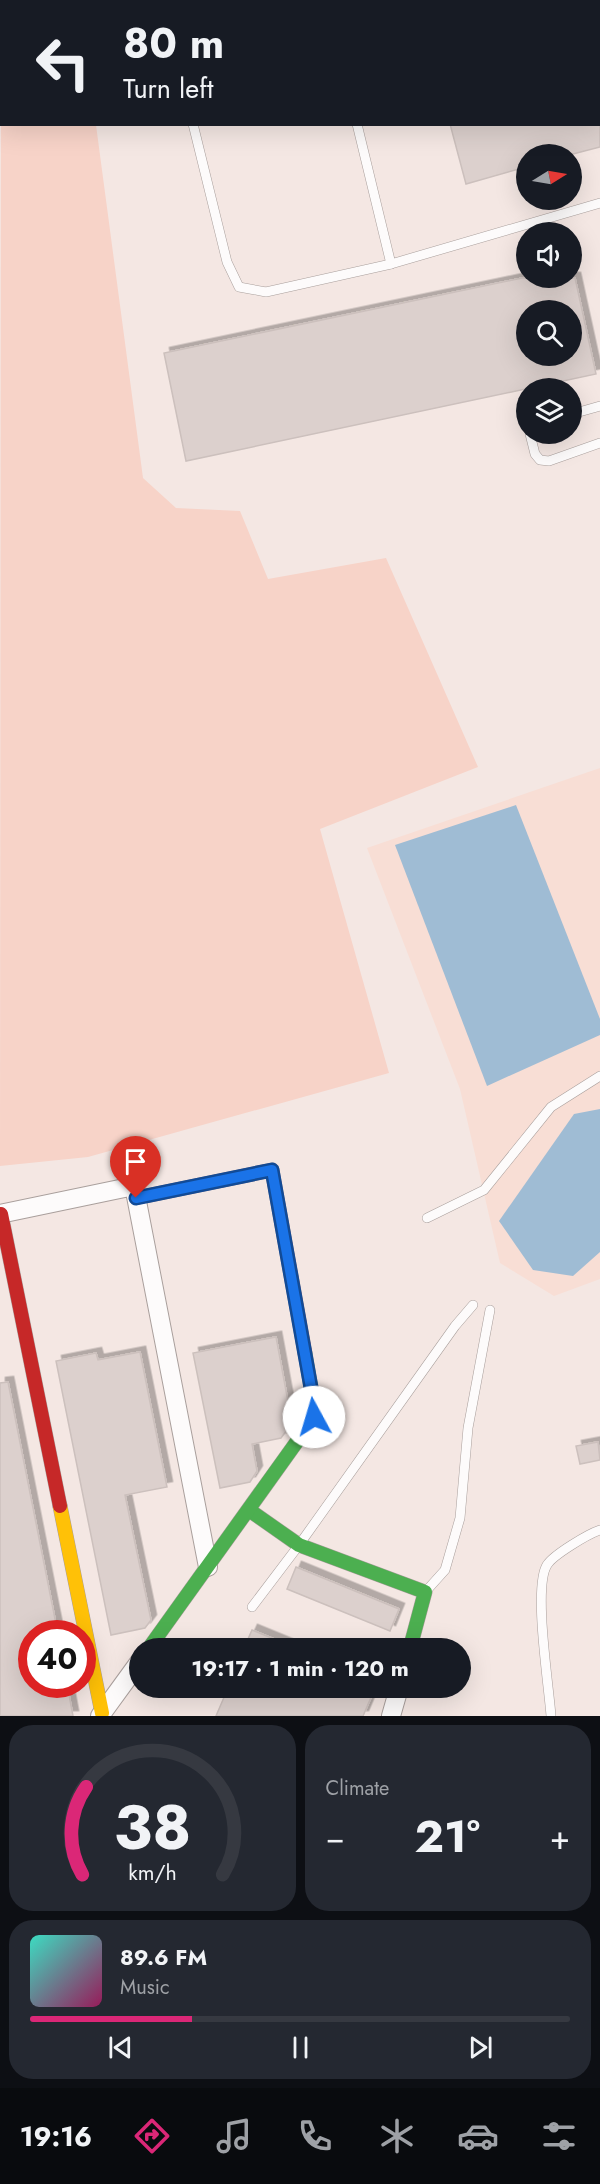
<!DOCTYPE html>
<meta charset="utf-8">
<style>
:root{--surface:#171b24;--page:#242831;--text:#f1f3f6;--muted:#9ea1a6;--line:#363941;--accent:#db2777}
body{margin:0;font-family:Jost,sans-serif;background:var(--page);color:var(--text);height:100vh;display:flex;flex-direction:column;font-size:22px;white-space:nowrap}
*{box-sizing:border-box;margin:0}
p{font-size:20px;color:var(--muted)}
.icon{flex:none;width:33px;height:33px;fill:none;stroke:currentColor;stroke-width:2;stroke-linecap:round;stroke-linejoin:round}
.map{position:relative;height:1716px;overflow:hidden}
.details{display:flex;flex-direction:column;gap:9px;padding:9px;background:#0d0f14;flex:1}
.details>*{flex:none}
.banner{position:absolute;left:0px;top:0px;width:600px;height:126px;box-shadow:0 6px 24px #0002;background:#171b24;color:var(--text);overflow:hidden}
.needle{width:39px;rotate:79deg}
.tools{position:absolute;left:516px;top:144px;display:grid;gap:12px}
.tools a{display:grid;place-items:center;width:66px;height:66px;border-radius:50%;background:var(--surface);box-shadow:0 6px 24px #0002;font-size:30px}
.speed{position:absolute;left:18px;top:1620px;display:flex;gap:12px;font-size:30px;font-weight:700;text-align:center}
.speed>*{display:grid;place-content:center;width:78px;height:78px;border-radius:50%;background:var(--surface);box-shadow:0 6px 24px #0002;line-height:1}
.speed .limit{border:9px solid #d22;background:#fff;color:#111}
.pin{position:absolute;display:grid;place-items:center;width:51px;height:51px;color:#fff;margin:-62px -26px;border-radius:50% 50% 50% 0;rotate:-45deg;box-shadow:0 0 6px #0007}
.pin .icon{rotate:45deg}
.me{position:absolute;width:66px;margin:-33px;rotate:354deg;stroke-linejoin:round;filter:drop-shadow(0 0 4px #0008)}
.turn{display:flex;align-items:center;gap:21px;height:126px;padding:0 24px;font-size:27px}
.turn .icon{width:78px;height:78px;stroke-width:2.5}
.turn b{display:block;font-size:42px;line-height:51px}
.big{font-size:45px;font-weight:700;line-height:1.1}
.details .card{flex:1;display:flex;flex-direction:column;justify-content:center;gap:9px;min-width:0;padding:0 21px;border-radius:24px;background:var(--page)}
.details .dial{align-items:center;gap:0}
.dial svg{height:156px;overflow:visible;fill:none;stroke:var(--line);stroke-width:7;stroke-linecap:round;text-anchor:middle}
.dial text{fill:var(--text);stroke:none}
.song{display:flex;align-items:center;gap:18px}
.cover{width:72px;height:72px;border-radius:9px;background:linear-gradient(135deg,hsl(170 70% 55%),hsl(330 70% 35%))}
.played{height:6px;border-radius:3px;background:linear-gradient(90deg,var(--accent) 30%,var(--line) 30%)}
.keys{display:flex;justify-content:space-around;direction:ltr}
.heat{display:flex;justify-content:space-between;align-items:center;font-size:33px;direction:ltr}
.details .tiles{flex:1;display:grid;gap:9px;grid-template-columns:1fr 1fr}
.card:last-child{grid-column:span 2}
.trip{position:absolute;left:129px;top:1638px;width:342px;height:60px;border-radius:30px;background:var(--surface);box-shadow:0 6px 24px #0002;font-weight:700;line-height:60px;text-align:center}
.dock{display:flex;height:96px;justify-content:space-around;align-items:center;background:#090b0e;color:var(--muted)}
.dock .icon{width:42px;height:42px}
.dock .on{color:var(--accent)}
.dock b{font-size:27px;color:var(--text)}
.map>svg:first-child{display:block}
.built{fill:#f8ded5}
.green{fill:#f7d3c8}
.water{fill:#9fbcd4}
.building{fill:#dcd0cd;stroke:#ccc0bd;stroke-width:1.5;fill-rule:evenodd;filter:url(#shadow)}
.lines{fill:none;stroke-linecap:round;stroke-linejoin:round}
.lane-casing{stroke:#a99f9c;stroke-width:10}
.street-casing{stroke:#a99f9c;stroke-width:20}
.fast-casing{stroke:#a99f9c;stroke-width:15}
.slow-casing{stroke:#a99f9c;stroke-width:15}
.jam-casing{stroke:#a99f9c;stroke-width:15}
.lane{stroke:#fdfbfb;stroke-width:9}
.street{stroke:#fdfbfb;stroke-width:18}
.fast{stroke:#4caf50;stroke-width:14}
.slow{stroke:#ffc107;stroke-width:14}
.jam{stroke:#c62828;stroke-width:14}
.route-casing{stroke:#114b97;stroke-width:15}
.route{stroke:#1a73e8;stroke-width:10}
</style>
<div class="map">
<svg width="600" height="1716" viewBox="0 0 600 1716">
<defs>
<filter id="shadow"><feDropShadow dx="5.5" dy="-5.5" stdDeviation="0" flood-color="#0004"/></filter>
</defs>
<rect width="100%" height="100%" fill="#f4e7e3"/>
<!-- built -->
<path class="built" d="M600,768V1279L554,1296L500,1263L460,1089L367,848Z"/>
<!-- green -->
<path class="green" d="M1,21L2,124L96,125L143,478L176,508L240,511L268,579L386,558L478,767L320,829L389,1073L88,1157L0,1166Z"/>
<!-- water -->
<g class="water">
<path d="M516,805L600,1019V1035L487,1086L395,845Z"/>
<path d="M600,1109V1252L573,1276L533,1270L499,1221L574,1114Z"/>
</g>
<!-- building -->
<g class="building">
<path d="M450,124H600V147L573,154H526V167L466,184Z"/>
<path d="M522,278H575L596,374L186,461L164,353ZM526,310H572V356H526Z"/>
<path d="M276,1337L292,1423L281,1438L252,1444L257,1471L250,1482L220,1488L193,1353Z"/>
<path d="M140,1352L167,1487L125,1495L151,1620L145,1628L111,1635L56,1361L96,1353L98,1360Z"/>
<path d="M8,1382L58,1634H32V1684H67L73,1716H0V1383Z"/>
<path d="M598,1442L600,1460L580,1464L576,1446Z"/>
<path d="M296,1567L399,1609L390,1631L287,1589Z"/>
<path d="M252,1630L296,1648H244Z"/>
<path d="M228,1688H375L363,1716H216Z"/>
</g>
<g class="lines">
<!-- lane casing -->
<g class="lane-casing">
<g id="lane">
<path d="M326,0L327,2"/>
<path d="M205,2L209,0"/>
<path d="M193,124L227,262L239,287L266,292L391,264"/>
<path d="M357,124L391,264L600,203"/>
<path d="M572,414L600,406"/>
<path d="M530,434L535,454L540,460L549,461L600,443"/>
<path d="M427,1218L484,1190L551,1107L600,1076"/>
<path d="M427,1590L445,1570L460,1518L468,1428L490,1310"/>
<path d="M252,1607L299,1545L455,1326L473,1305"/>
<path d="M551,1716C549,1686 533,1587 547,1565C553,1555 588,1534 600,1530"/>
</g>
</g>
<!-- street casing -->
<g class="street-casing">
<g id="street">
<path d="M0,1214L134,1186L208,1567"/>
<path d="M100,1716L140,1661"/>
<path d="M391,1716L399,1688"/>
</g>
</g>
<!-- fast casing -->
<g class="fast-casing">
<g id="fast">
<path d="M249,1510L299,1545L425,1592L410,1648"/>
<path d="M149,1648L311,1422L315,1410L305,1353"/>
</g>
</g>
<!-- slow casing -->
<g class="slow-casing">
<path id="slow" d="M60,1506L102,1713"/>
</g>
<!-- jam casing -->
<g class="jam-casing">
<g id="jam">
<path d="M136,1198L272,1170L305,1353"/>
<path d="M1,1214L60,1506"/>
</g>
</g>
<!-- lane -->
<use href="#lane" class="lane"/>
<!-- street -->
<use href="#street" class="street"/>
<!-- fast -->
<use href="#fast" class="fast"/>
<!-- slow -->
<use href="#slow" class="slow"/>
<!-- jam -->
<use href="#jam" class="jam"/>
</g>
<g class="lines">
<!-- route casing -->
<g class="route-casing">
<path id="route" d="M136,1198L272,1170L315,1410L314,1417"/>
</g>
<!-- route -->
<use href="#route" class="route"/>
</g>
</svg>
<div class="tools">
<a><svg class="needle" viewBox="-14 -14 28 28"><path d="M0-13l5 13h-10z" fill="#e53935"/><path d="M0 13l5-13h-10z" fill="#9ea1a6"/></svg></a>
<a><svg class="icon" aria-label="sound" viewBox="0 0 24 24"><path d="M4 9h4l5-4v14l-5-4H4zM17 9q2 3 0 6"/></svg></a>
<a><svg class="icon" aria-label="search" viewBox="0 0 24 24"><circle cx="10" cy="10" r="6"/><path d="M15 15l6 6"/></svg></a>
<a><svg class="icon" aria-label="layers" viewBox="0 0 24 24"><path d="M12 4l9 5-9 5-9-5zM3 14l9 5 9-5"/></svg></a>
</div>
<div class="speed"><div class="limit">40</div></div>
<div class="pin" style="left:136px;top:1198px;background:#d93025"><svg class="icon" aria-label="arrive" viewBox="0 0 24 24"><path d="M6 21V4h12l-3 4 3 4H6"/></svg></div>
<svg class="me" style="left:314px;top:1417px" viewBox="-20 -20 40 40"><circle r="19" fill="#fff"/><path d="M0-13L10 11 0 6-10 11z" fill="#1a73e8"/></svg>
<div class="trip">19:17 · 1 min · 120 m</div>
<div class="banner">
<div class="turn"><svg class="icon" aria-label="left" viewBox="0 0 24 24"><path d="M17 20v-9H6M10 6l-5 5 5 5"/></svg><div><b>80 m</b>Turn left</div></div>
</div>
</div>
<section class="details">
<div class="tiles">
<div class="card dial"><svg viewBox="0 0 100 80">
<path d="M14 69A42 42 0 1 1 86 69"/>
<path d="M14 69A42 42 0 0 1 16 24" stroke="#db2777"/>
<text x="50" y="56" font-size="32" font-weight="700">38</text>
<text x="50" y="72" font-size="11">km/h</text>
</svg></div>
<div class="card"><p>Climate</p>
<div class="heat"><a>−</a><b class="big">21°</b><a>+</a></div>
</div>
<div class="card">
<div class="song"><i class="cover"></i><div><b>89.6 FM</b><p>Music</p></div></div>
<div class="played"></div>
<div class="keys"><svg class="icon" aria-label="previous" viewBox="0 0 24 24"><path d="M18 5L8 12l10 7zM5 5v14"/></svg><svg class="icon" aria-label="pause" viewBox="0 0 24 24"><path d="M8 5v14M16 5v14"/></svg><svg class="icon" aria-label="next" viewBox="0 0 24 24"><path d="M6 5l10 7-10 7zM19 5v14"/></svg></div>
</div>
</div>
</section>
<nav class="dock">
<b>19:16</b>
<svg class="icon on" aria-label="directions" viewBox="0 0 24 24"><path d="M12 3l9 9-9 9-9-9zM9 14v-3h6M13 9l2 2-2 2"/></svg>
<svg class="icon" aria-label="music" viewBox="0 0 24 24"><path d="M9 18V5l10-2v13"/><circle cx="6" cy="18" r="3"/><circle cx="16" cy="16" r="3"/></svg>
<svg class="icon" aria-label="phone" viewBox="0 0 24 24"><path d="M5 4h4l2 5-3 2q2 4 5 5l2-3 5 2v4C11 20 4 13 5 4z"/></svg>
<svg class="icon" aria-label="climate" viewBox="0 0 24 24"><path d="M12 3v18M4 7l16 10M4 17L20 7"/></svg>
<svg class="icon" aria-label="car" viewBox="0 0 24 24"><path d="M5 17H2v-5l4-1 3-4h7l3 4 3 1v5h-3M9 17h6M6 11h13"/><circle cx="7" cy="17" r="2"/><circle cx="17" cy="17" r="2"/></svg>
<svg class="icon" aria-label="filters" viewBox="0 0 24 24"><path d="M4 7h16M4 17h16"/><circle cx="9" cy="7" r="2"/><circle cx="15" cy="17" r="2"/></svg>
</nav>
